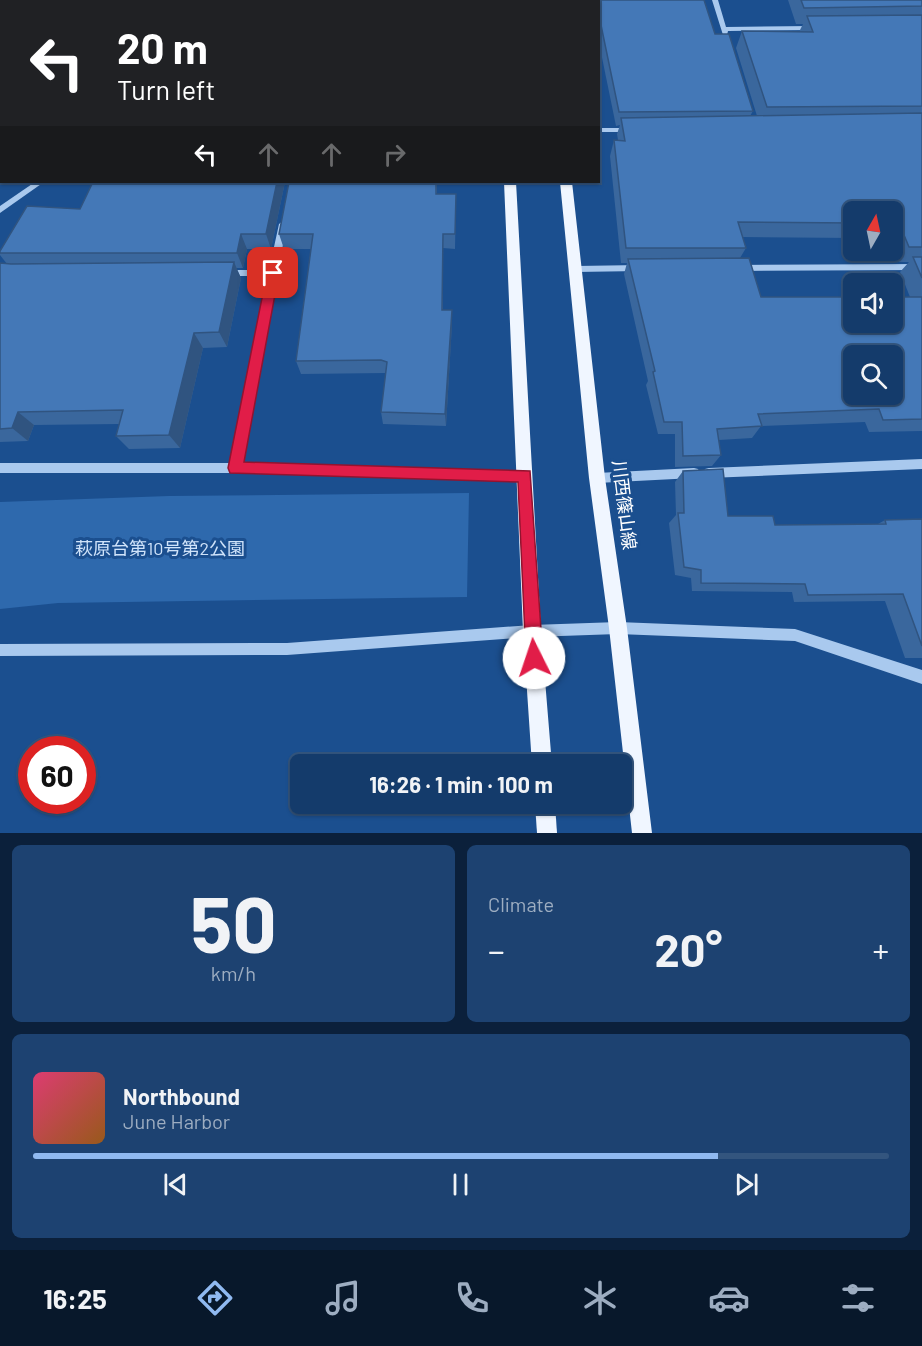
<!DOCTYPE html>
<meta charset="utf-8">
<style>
:root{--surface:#143b6b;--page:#1d4271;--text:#f1f3f6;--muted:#9dadc1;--line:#33557e;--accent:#90b9f0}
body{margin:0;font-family:Barlow,"Noto Sans JP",sans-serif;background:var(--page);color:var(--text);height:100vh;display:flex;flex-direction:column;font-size:22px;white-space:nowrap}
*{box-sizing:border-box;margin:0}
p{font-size:20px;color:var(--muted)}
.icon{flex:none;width:33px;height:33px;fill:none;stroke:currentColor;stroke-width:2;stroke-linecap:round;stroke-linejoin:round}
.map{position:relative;height:833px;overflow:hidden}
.drawer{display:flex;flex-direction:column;gap:12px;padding:12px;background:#0b203b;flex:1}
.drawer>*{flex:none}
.top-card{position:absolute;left:0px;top:0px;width:600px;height:183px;box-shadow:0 2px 4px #0004,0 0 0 2px var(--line);background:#202124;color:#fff;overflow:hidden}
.needle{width:39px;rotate:9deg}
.fabs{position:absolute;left:843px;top:201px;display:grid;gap:12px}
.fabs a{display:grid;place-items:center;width:60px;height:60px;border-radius:9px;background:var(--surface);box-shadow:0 2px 4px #0004,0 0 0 2px var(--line);font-size:30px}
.speed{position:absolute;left:18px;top:736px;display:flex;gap:12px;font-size:30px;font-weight:700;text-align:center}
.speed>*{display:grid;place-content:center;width:78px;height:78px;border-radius:50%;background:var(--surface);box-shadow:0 2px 4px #0004,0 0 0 2px var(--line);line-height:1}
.speed .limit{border:9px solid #d22;background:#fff;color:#111}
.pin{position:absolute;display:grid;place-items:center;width:51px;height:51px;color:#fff;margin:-26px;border-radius:12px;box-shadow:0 3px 9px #0006}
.me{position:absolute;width:66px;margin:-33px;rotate:356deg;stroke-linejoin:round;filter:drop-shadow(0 0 4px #0008)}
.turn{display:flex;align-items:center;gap:21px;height:126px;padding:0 18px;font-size:27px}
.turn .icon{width:78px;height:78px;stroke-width:2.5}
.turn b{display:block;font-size:42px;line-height:51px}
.lanes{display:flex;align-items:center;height:57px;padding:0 18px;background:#0003;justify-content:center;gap:30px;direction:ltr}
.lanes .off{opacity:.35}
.big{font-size:45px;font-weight:700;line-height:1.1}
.drawer .widget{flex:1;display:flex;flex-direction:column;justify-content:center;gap:9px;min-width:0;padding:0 21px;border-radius:9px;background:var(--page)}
.drawer .dial{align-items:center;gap:0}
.dial b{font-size:78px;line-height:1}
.song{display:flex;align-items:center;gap:18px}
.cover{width:72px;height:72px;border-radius:9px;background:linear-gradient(135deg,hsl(340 70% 55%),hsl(30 70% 35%))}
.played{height:6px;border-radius:3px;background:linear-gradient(90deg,var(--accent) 80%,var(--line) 80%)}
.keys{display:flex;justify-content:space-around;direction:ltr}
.heat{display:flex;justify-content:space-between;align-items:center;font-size:33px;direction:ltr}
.drawer .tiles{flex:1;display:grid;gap:12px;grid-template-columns:1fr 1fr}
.widget:last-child{grid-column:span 2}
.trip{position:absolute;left:290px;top:754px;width:342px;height:60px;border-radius:9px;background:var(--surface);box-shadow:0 2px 4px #0004,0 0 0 2px var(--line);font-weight:700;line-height:60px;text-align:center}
.tabs{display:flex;height:96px;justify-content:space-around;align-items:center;background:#08182b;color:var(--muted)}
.tabs .icon{width:42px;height:42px}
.tabs .selected{color:var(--accent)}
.tabs b{font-size:27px;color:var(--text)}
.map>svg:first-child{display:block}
.green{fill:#2e69ad}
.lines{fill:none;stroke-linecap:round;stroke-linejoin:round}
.minor{fill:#a9c9ee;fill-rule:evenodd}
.major{fill:#f0f6ff;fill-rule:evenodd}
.wall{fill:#3a679d;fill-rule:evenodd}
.shaded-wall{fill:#305480}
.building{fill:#4478b7;stroke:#305480;stroke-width:1.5;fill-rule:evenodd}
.route{fill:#e11d48;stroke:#92132f;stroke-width:1.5}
.labels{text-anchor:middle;stroke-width:6;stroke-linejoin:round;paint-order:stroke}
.street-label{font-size:18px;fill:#fff;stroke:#1b4f8f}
.park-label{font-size:18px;fill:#cfe3fa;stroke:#1b4f8f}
</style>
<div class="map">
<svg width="922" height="833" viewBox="0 0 922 833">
<rect width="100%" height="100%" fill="#1b4f8f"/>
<!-- green -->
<path class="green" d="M469,493L467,597L58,603L0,609V502L169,496Z"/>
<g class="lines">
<!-- minor -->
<g class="minor">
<path d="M327,0H333V2H326Z"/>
<path d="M712,0H718L726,27L813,26L816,28L813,30L728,31L727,35H723Z"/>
<path d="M598,128H631L635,130L631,132H598Z"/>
<path d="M35,182H44L0,213V206Z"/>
<path d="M283,221L287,224L241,463L525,471L529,472L531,476L529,480L525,481L235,473H0V463H231L268,276H226L221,273L226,270H269L279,224Z"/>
<path d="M922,264V270L739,271L734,268L739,265Z"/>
<path d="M640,265L645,268L640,271L576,272L571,269L576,266Z"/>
<path d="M922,459V469L709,478L705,477L703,473L705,469L709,468Z"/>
<path d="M694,468L698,469L700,473L698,477L694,478L597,483L593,482L591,478L593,474L597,473Z"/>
<path d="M618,622L795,629L922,670V684L795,641L618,634L532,637L287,655L0,656V644L287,643L532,625Z"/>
</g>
<!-- major -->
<g class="major">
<rect x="495" y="0" width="10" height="2"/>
<rect x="539" y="0" width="10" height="2"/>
<path d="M504,182H516L541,631L552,765H532L523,631Z"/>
<path d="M560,182H572L605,478L627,628L652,833H632L609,628L589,478Z"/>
<path d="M535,804H555L557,833H537Z"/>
</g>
</g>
<!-- wall -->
<g class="wall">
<path d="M582,0H704L715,34L753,111L750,116H757L736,48L742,31L799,32L803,24H796L788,0H922V431L869,432L865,422L761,426L752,438L719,440L721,455L712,466L675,467V434H658L646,385L648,381L624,274L627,263H621L610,156L614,140H618L617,134L620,125L616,126L598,38V2H582ZM854,212H892V250L896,262H909L900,272L910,297H761L740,258L746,248L742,237L854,238Z"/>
<path d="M93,182H285L271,249H247L243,268H236L241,278L227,347L203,348L180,448L129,449L116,436L119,424L34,425L28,441L0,442V263L7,264L0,255V251L80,209Z"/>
<path d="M289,182H437V194H456L455,249L443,248V310H452V324L446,426L383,424L381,412L386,373L301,374L296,361L311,249H284L279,234Z"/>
<path d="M683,471L728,516L775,525L878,524L885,520L922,519V658H905L885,601L794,602L792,592L692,591L691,578L675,575L669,523L676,515L675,482Z"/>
</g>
<!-- shaded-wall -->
<g class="shaded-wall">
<path d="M234,0H244L243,2H233Z"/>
<path d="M2,153V182L0,184V155Z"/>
<path d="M277,182H285L271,249L266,234Z"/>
<path d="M241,234L247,249L243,268L237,253Z"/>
<path d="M234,262L241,278L227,347L219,332Z"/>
<path d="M452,310V324L446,426L445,414Z"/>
<path d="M194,333L203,348L180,448L169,435Z"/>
<path d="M18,412L34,425L28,441L12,428Z"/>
</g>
<!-- building -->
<g class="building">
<path d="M0,0H234L233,2H2V153L0,155Z"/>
<path d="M356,0H449V2H355Z"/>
<path d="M586,0H704L715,34H729L753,111L619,112L601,25H598V2H586Z"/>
<path d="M801,0H922V6L804,8Z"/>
<path d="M922,15V106L767,107L742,31L813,32L807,16Z"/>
<path d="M922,113V247H909L899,223H892V212H854V223L738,222L746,248H626L614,140L625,141L621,118Z"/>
<path d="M93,182H277L266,234H241L237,253H0V251L27,206L80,209Z"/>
<path d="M289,182H436V194H456L455,234H443L442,310H452L445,414L381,412L387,362L381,360L296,361L313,234H279Z"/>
<path d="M913,257H922V278Z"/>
<path d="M749,258L761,297H854V322H892V297H922V419L883,420L879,409L758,414L762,426L717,429L721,455L683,456L682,422H664L653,372L655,371L628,259ZM854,356H892V394H854Z"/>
<path d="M234,262L219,332L194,333L169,435L116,436L123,410L18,412L12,428L0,429V263L11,264Z"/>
<path d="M723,469L728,516H773L775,525L886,524L885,520L922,519V646L903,594L808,595L805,584L701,583V570L684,567L678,513H684L683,471Z"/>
</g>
<!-- route -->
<path class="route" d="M273,269L279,273L244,462L530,471L543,658L540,663L534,666L529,663L526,658L518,482L230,473L228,468L267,273Z"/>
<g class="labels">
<!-- street labels -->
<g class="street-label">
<text transform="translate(624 505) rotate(83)" y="6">川西篠山線</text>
</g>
<!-- park labels -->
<g class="park-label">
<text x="160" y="555">萩原台第10号第2公園</text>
</g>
</g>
</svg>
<div class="fabs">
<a><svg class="needle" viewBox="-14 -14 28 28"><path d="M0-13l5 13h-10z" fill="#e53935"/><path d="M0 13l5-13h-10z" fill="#9dadc1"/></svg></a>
<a><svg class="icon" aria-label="sound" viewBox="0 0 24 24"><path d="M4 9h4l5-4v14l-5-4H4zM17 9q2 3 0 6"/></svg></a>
<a><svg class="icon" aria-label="search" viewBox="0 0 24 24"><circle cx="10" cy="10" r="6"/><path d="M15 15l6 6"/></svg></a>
</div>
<div class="speed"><div class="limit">60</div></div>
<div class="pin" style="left:273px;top:273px;background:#d93025"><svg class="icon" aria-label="arrive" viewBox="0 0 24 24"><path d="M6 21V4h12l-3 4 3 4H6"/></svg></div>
<svg class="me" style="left:534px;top:658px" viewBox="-20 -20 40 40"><circle r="19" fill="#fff"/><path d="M0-13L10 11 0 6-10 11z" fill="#e11d48"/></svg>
<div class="trip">16:26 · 1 min · 100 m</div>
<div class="top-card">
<div class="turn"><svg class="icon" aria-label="left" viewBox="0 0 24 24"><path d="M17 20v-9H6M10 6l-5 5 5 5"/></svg><div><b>20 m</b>Turn left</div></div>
<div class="lanes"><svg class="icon" aria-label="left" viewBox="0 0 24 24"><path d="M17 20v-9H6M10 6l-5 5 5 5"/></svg><svg class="icon off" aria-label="ahead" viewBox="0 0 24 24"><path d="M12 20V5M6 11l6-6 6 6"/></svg><svg class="icon off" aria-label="ahead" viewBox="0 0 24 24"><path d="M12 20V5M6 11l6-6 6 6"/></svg><svg class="icon off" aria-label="right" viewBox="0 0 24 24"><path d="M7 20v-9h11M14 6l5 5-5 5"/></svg></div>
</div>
</div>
<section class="drawer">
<div class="tiles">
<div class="widget dial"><b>50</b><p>km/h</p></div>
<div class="widget"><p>Climate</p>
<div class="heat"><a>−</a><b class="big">20°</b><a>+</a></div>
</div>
<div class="widget">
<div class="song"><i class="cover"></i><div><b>Northbound</b><p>June Harbor</p></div></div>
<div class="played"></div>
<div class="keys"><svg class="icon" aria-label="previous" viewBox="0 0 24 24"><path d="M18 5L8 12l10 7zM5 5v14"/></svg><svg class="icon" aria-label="pause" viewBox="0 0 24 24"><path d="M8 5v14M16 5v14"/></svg><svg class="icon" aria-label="next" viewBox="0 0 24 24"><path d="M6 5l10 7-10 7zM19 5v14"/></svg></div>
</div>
</div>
</section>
<nav class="tabs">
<b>16:25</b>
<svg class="icon selected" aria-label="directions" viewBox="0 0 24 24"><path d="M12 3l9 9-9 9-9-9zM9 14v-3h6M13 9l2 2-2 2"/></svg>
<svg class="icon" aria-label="music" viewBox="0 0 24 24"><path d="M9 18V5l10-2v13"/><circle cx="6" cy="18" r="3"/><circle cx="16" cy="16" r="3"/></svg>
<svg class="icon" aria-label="phone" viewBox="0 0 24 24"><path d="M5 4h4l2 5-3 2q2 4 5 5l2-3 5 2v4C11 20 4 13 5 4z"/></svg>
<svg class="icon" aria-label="climate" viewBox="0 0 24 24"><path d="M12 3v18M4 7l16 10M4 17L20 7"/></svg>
<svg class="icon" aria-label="car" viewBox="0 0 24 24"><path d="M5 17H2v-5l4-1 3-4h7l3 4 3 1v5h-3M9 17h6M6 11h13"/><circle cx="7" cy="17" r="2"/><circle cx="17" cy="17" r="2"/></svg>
<svg class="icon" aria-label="filters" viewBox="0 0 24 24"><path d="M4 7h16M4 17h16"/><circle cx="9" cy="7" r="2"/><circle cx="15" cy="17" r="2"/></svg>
</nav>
